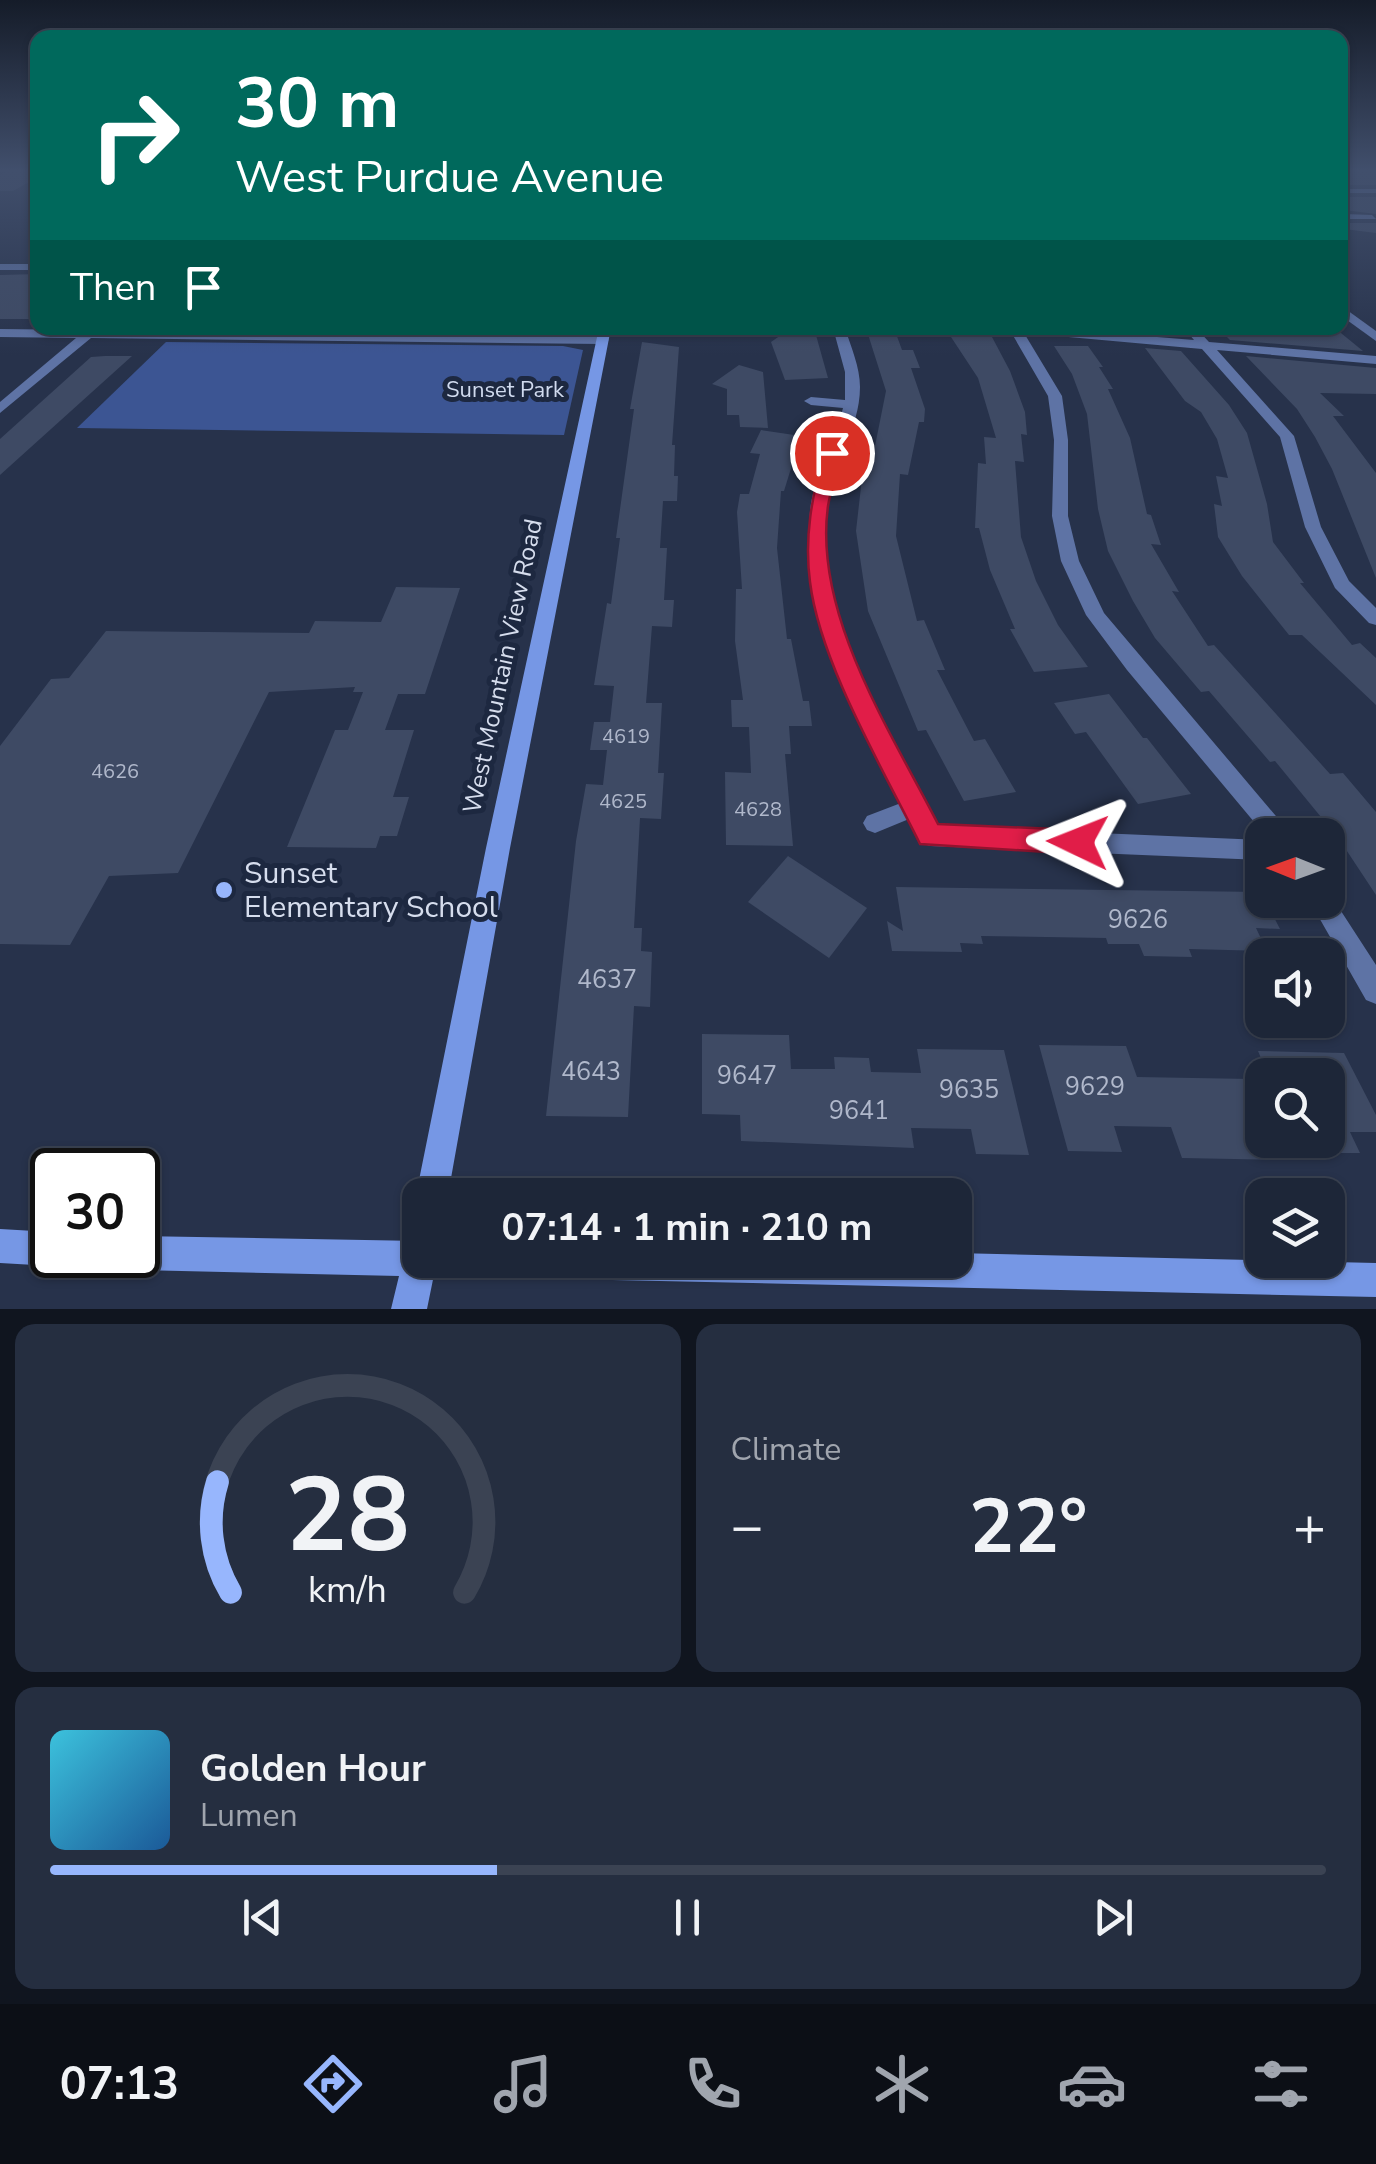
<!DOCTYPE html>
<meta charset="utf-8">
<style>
:root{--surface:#1d2638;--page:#252e40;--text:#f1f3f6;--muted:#a0a5ae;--line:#3b4353;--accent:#97b6fd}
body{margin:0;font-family:"Nunito Sans",sans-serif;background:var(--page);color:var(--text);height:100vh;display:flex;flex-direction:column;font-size:38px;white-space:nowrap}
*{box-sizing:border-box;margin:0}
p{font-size:32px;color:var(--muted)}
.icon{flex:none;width:55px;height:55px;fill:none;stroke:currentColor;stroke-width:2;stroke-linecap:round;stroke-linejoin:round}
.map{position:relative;height:1309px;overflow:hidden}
.sheet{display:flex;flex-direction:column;gap:15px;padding:15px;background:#10151f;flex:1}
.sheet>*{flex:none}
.hud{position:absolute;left:30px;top:30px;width:1318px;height:305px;border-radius:20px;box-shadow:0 2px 8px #0004,0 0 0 2px var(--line);background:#00695c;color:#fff;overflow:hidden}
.needle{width:65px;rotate:271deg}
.controls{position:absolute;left:1245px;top:818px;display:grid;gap:20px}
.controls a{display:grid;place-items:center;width:100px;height:100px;border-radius:20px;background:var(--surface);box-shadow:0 2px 8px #0004,0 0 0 2px var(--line);font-size:50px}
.speed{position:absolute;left:30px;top:1148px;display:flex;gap:20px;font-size:50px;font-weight:700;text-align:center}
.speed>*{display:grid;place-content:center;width:130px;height:130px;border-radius:50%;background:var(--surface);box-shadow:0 2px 8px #0004,0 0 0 2px var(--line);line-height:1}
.speed .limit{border:5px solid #111;border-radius:15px;background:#fff;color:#111}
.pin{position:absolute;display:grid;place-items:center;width:85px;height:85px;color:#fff;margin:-42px;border:5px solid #fff;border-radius:50%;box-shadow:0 2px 10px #0007}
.me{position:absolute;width:110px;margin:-55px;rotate:272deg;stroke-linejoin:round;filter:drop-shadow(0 0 8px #0008)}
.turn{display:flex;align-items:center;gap:35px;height:210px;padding:0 40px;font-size:45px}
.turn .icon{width:130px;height:130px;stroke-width:2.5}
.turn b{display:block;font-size:70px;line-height:85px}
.then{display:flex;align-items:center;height:95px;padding:0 40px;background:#0003;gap:20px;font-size:38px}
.big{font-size:75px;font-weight:700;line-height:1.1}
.sheet .card{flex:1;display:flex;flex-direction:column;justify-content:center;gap:15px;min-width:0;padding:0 35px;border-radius:20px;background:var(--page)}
.sheet .dial{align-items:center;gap:0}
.dial svg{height:260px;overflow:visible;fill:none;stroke:var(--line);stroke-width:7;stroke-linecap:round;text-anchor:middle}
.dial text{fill:var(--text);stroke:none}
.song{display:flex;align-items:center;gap:30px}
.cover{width:120px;height:120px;border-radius:15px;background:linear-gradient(135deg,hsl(190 70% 55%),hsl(210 70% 35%))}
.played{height:10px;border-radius:5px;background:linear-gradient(90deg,var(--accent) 35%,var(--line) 35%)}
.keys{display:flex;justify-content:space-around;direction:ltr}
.heat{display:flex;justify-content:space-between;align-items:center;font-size:55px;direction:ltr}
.sheet .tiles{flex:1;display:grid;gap:15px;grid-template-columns:1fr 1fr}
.card:last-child{grid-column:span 2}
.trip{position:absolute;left:402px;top:1178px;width:570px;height:100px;border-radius:20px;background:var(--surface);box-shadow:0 2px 8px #0004,0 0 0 2px var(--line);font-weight:700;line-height:100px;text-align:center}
.tabs{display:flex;height:160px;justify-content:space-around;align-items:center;background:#0c0f16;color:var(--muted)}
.tabs .icon{width:70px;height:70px}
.tabs .current{color:var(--accent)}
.tabs b{font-size:45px;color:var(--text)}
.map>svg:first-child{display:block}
.green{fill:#3c5593}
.building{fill:#3e4a64}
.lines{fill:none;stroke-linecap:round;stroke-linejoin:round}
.lane{fill:#5e73a5;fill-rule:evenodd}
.street{fill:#5e73a5;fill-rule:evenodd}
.secondary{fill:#7697e5;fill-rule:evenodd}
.route{fill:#e11d48;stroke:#92132f;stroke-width:2.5}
.poi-dot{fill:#97b6fd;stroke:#1d2840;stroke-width:4}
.labels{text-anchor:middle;stroke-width:10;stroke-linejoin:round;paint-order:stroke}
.number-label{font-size:20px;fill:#b0b8cb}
.far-park-label{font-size:22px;fill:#d1dbef;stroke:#1d2840}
.street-label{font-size:25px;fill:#d6dded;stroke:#1d2840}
.near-number-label{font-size:25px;fill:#b0b8cb}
.near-poi-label{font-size:30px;fill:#d6dded;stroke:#1d2840;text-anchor:start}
</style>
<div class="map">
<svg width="1376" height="1309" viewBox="0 0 1376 1309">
<rect width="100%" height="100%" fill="#27324b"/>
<!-- green -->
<path class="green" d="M166,342L563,346L583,350L564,435L77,428Z"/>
<!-- building -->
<g class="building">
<path d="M7,171H38V177L13,191H0V175Z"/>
<rect x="1340" y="171" width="36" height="14"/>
<path d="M1340,197H1376V214L1344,210L1340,213L1347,223H1376V233L1344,229L1340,225Z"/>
<path d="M38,274V319H0V275Z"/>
<path d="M791,328H814L828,378L785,380L771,342Z"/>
<path d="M866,328H894L902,350H913L920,368H911L925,409L924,422H919L908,475L900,474L896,536L917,621L924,620L945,670H937L974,741L985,739L1016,792L964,801L926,730L918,731L868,611L856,531L862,478L868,455L873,456L886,391Z"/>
<path d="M1218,328L1336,329L1363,351L1230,340Z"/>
<path d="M951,337H992L1010,371L1025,412L1027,435L1021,434L1024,462L1015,461L1021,537L1036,581L1058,625L1088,667L1034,672L1010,629H1015L990,570L979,528H975L978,463L986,464L984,437L996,438L978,378Z"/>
<path d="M642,342L679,347L672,445H675L674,476H678L677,501H663L660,548H667L664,600H674L672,627L652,626L646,703H662L658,773H664L661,819L640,818L634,928H642L641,951L652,952L650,1007L634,1006L628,1117L546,1116L576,841L586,784L603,785L607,750H590L594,722H610L614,686L594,685L607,603L611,604L620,538H616L634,409H630Z"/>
<path d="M1054,346H1088L1103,367H1099L1113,389H1108L1130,438L1147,514L1151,515L1161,545L1151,544L1179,592L1172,591L1208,646L1214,645L1330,774L1343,773L1376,812V895L1339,839L1275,761L1270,762L1209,691L1201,692L1155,638L1133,601L1108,551L1098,509L1087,414L1072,374Z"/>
<path d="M1145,348L1181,351L1229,405L1247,433L1267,504L1273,542L1304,583H1300L1352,645L1360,643L1376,658V705L1302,635H1289L1242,576L1218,537L1214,504L1222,506L1216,476L1228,478L1217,439L1201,412L1185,401Z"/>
<path d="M105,356H132L0,475V439L91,357Z"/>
<path d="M1246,356L1376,368V394L1320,393L1344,416H1333L1376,473V578L1332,469L1315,437L1297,409Z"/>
<path d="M739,365L763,372L768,428L740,427L739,415H727V389L712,384Z"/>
<path d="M761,430L801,436L784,491H781L777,548L787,639H791L803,701H809L812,726H789L791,754H785L793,846L726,845L725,772L751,773L749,727H732L731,700H743L735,641L736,589H742L737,512L740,494H749L760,454L750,453Z"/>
<path d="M396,587L460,588L425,694H398L385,730H414L393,797H409L397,836H380L376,848L287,847L335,730H348L363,692H353L355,687L269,692L178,873L109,876L70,945L0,944V746L51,679L69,678L106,631L309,633L315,621L381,622Z"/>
<path d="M1109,694L1143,738H1147L1191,794L1138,804L1086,732L1075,734L1054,703Z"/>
<path d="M788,856L867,908L829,958L748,902Z"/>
<path d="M896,887L1261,892L1280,929L1256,928L1267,951L1189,949L1192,957L1144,956L1139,944H1108L1106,938L981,936L983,944L960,943L962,952L892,951L887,921L903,931Z"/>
<path d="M702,1034L789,1035L791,1069H835L834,1057L869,1058L871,1072L921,1073L917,1049L1004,1050L1029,1155L976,1154L971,1129L911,1128L914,1148L741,1141L740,1115L702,1114Z"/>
<path d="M1039,1045L1126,1046L1137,1077L1251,1079L1262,1106V1140H1277L1285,1160L1182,1158L1171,1127L1114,1126L1122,1152L1068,1151Z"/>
<path d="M1258,1051L1344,1053L1376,1115V1132H1350L1360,1153H1328V1075H1268Z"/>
</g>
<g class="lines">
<!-- lane -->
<rect class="lane" x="1340" y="189" width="36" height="4"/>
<!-- street -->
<g class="street">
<path d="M1344,214L1372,215L1376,219H1347Z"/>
<rect x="0" y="264" width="38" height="6"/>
<path d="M1340,305L1376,331V341L1340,315Z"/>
<path d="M833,328H845C851,347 860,367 860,387C860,431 829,469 826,513C819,627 885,731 937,826L1262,840V860L930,846L921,843L909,819L875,833L867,830L863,823L867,816L901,803C854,713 799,616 810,511C814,475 834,443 843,408L811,405L804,401L811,397L845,400V372Z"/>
<path d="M1003,328H1046L1194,340L1184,328H1196L1209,342L1376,356V364L1217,350L1294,436L1321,527L1349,581L1376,608V625L1369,623L1335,588L1305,527L1280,437L1202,349L1024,333L1062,396L1068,440V516L1079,561L1104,613L1292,835H1265L1127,670L1086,615L1061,561L1052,516L1054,440L1048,396L1011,332Z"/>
<path d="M0,329L603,336L609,340L603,344L91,338L0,413V402L76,338L0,337Z"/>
<path d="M1328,891L1376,965V1004L1366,1000L1309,900H1328Z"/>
</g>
<!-- secondary -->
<g class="secondary">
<path d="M599,328H611L510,848L448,1195H420V1206L416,1195L486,848Z"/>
<path d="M0,1229L52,1232V1255H67L64,1261L52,1266L0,1263Z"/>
<path d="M138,1236L420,1241V1260H437L427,1309H391L399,1276L138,1270L126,1265L122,1255H138Z"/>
<path d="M955,1253L1376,1263V1297L479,1277L467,1272L462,1260H955Z"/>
</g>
</g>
<!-- sky -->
<linearGradient id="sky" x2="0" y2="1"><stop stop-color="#151c29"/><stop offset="0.48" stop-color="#414f6c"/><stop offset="1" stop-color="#414f6c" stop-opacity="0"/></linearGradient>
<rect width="1376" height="355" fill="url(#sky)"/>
<!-- route -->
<path class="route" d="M832,448L841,453C837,470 831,488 828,506C813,614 891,732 938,824L1078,830L1088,834L1092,842L1088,850L1078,854L920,844C883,769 820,663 810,582C804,537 812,496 824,453Z"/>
<!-- markers -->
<circle class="poi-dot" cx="224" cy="890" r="10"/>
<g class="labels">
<!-- number labels -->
<g class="number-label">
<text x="626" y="743">4619</text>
<text x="115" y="778">4626</text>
<text x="623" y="808">4625</text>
<text x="758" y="816">4628</text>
</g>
<!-- far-park labels -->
<g class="far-park-label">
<text x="505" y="397">Sunset Park</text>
</g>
<!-- street labels -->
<g class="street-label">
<text transform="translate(502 666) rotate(-78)" y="9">West Mountain View Road</text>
</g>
<!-- near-number labels -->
<g class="near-number-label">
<text x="1138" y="928">9626</text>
<text x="607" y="988">4637</text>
<text x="591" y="1080">4643</text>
<text x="747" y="1084">9647</text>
<text x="1095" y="1095">9629</text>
<text x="969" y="1098">9635</text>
<text x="859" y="1119">9641</text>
</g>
<!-- near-poi labels -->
<g class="near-poi-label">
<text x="244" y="883">Sunset<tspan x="244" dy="34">Elementary School</tspan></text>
</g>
</g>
</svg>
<div class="controls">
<a><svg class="needle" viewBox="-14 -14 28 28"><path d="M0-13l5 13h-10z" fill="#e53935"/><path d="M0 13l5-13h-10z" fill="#a0a5ae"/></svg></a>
<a><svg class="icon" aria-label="sound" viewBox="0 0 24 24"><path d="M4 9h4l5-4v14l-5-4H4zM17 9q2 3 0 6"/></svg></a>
<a><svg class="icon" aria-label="search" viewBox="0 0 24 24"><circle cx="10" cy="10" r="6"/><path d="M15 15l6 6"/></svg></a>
<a><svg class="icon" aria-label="layers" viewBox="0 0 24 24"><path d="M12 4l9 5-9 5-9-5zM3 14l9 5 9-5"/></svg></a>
</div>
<div class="speed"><div class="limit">30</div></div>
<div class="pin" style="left:832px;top:453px;background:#d93025"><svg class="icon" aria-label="arrive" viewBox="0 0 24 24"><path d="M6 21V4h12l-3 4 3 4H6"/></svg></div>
<svg class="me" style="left:1078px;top:842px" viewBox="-20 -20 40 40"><path d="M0-17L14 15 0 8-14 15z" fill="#e11d48" stroke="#fff" stroke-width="4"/></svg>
<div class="trip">07:14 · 1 min · 210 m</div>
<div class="hud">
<div class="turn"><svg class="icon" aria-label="right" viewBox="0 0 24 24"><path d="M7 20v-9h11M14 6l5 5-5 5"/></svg><div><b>30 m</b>West Purdue Avenue</div></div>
<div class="then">Then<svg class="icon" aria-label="arrive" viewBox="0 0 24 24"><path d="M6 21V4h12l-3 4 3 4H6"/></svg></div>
</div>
</div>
<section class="sheet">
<div class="tiles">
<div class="card dial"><svg viewBox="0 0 100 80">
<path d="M14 69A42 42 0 1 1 86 69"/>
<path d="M14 69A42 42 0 0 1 10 35" stroke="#97b6fd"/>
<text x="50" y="56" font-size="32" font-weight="700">28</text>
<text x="50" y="72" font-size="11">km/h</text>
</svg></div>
<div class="card"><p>Climate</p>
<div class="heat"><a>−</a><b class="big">22°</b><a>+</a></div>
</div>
<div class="card">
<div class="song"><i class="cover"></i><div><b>Golden Hour</b><p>Lumen</p></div></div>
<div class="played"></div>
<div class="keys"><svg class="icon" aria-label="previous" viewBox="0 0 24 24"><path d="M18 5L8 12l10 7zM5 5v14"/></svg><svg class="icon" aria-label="pause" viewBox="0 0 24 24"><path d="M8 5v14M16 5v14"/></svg><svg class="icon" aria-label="next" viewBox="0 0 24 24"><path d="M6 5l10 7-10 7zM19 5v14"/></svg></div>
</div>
</div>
</section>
<nav class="tabs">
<b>07:13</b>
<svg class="icon current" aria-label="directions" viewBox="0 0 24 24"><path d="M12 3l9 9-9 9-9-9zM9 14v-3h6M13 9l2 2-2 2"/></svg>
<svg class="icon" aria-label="music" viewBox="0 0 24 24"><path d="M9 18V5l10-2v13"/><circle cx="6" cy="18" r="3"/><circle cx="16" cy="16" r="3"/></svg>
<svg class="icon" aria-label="phone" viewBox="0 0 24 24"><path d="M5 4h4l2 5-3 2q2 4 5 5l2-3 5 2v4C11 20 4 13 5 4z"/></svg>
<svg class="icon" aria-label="climate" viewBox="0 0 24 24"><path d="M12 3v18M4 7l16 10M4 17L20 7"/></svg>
<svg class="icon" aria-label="car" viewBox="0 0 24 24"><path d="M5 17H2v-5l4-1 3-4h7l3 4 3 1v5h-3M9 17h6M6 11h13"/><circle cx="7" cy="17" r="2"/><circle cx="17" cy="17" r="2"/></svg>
<svg class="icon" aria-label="filters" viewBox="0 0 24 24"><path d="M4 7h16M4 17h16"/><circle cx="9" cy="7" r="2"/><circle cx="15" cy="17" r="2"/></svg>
</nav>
